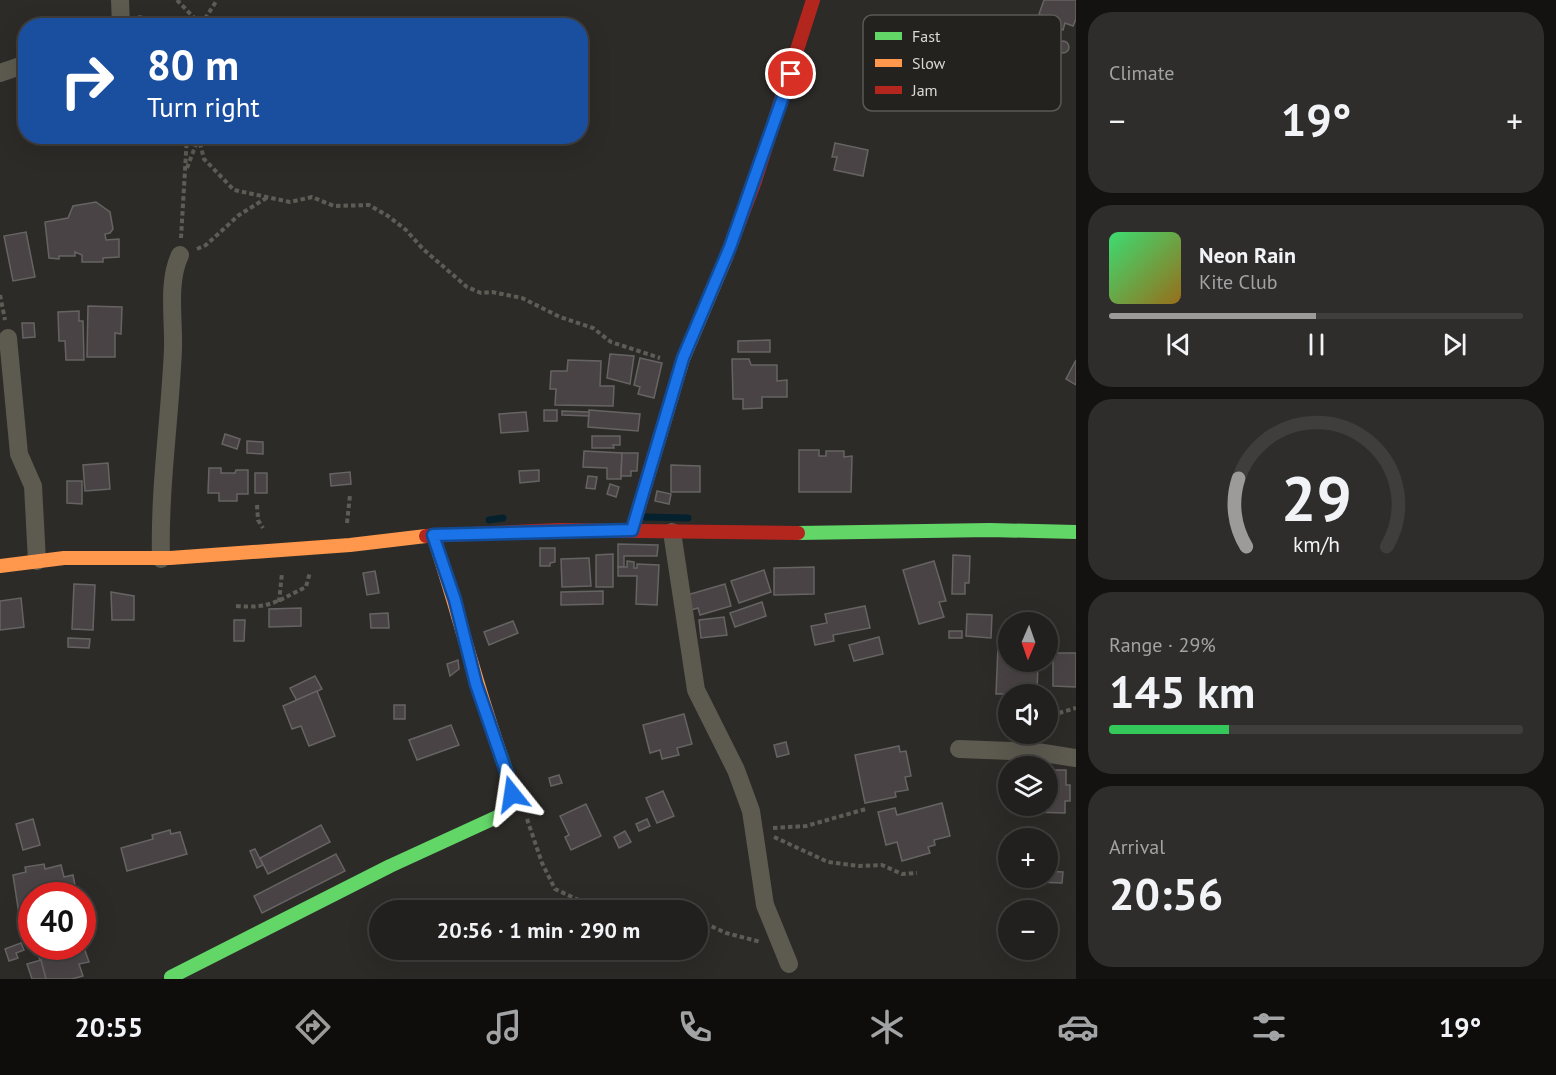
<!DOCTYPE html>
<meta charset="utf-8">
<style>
:root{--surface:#22201e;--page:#2e2d2b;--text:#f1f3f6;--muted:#a2a3a4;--line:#3f3e3c;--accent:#9d9b99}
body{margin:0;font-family:"PT Sans",sans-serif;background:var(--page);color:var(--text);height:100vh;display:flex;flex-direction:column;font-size:22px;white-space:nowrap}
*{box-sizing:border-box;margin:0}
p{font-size:20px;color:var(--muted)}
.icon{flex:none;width:33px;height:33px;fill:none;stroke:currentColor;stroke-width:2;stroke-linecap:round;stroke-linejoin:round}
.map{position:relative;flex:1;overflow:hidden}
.details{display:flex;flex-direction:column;gap:12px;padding:12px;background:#131210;width:480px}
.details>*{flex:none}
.hud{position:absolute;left:18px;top:18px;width:570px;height:126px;border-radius:24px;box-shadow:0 6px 24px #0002,0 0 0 2px var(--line);background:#1a4fa0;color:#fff;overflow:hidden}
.needle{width:39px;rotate:182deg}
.tools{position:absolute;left:998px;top:612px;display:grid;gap:12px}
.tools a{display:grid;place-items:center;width:60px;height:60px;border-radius:50%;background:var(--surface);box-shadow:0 6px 24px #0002,0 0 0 2px var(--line);font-size:30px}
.speed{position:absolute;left:18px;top:882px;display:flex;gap:12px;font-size:30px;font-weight:700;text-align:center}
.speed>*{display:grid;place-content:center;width:78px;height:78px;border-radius:50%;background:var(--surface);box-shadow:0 6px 24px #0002,0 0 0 2px var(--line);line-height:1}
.speed .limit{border:9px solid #d22;background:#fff;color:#111}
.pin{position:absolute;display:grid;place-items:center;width:51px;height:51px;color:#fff;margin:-26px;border:3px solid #fff;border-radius:50%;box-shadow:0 2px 6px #0007}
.me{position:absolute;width:66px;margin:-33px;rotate:345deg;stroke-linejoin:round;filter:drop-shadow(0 0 4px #0008)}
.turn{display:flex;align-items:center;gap:21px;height:126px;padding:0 30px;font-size:27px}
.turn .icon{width:78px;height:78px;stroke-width:2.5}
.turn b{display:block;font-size:42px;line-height:51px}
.big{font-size:45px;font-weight:700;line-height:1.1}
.details .widget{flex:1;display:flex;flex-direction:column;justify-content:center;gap:9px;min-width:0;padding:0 21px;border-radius:24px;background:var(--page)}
.details .dial{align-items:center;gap:0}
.dial svg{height:156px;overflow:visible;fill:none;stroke:var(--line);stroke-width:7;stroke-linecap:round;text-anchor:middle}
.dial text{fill:var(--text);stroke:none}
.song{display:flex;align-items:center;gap:18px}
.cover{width:72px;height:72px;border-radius:9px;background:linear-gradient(135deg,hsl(140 70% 55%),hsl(40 70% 35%))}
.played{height:6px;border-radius:3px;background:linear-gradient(90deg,var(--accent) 50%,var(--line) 50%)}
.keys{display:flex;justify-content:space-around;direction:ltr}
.heat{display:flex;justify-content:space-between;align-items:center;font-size:33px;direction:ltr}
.charge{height:9px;border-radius:4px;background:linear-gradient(90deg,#34c759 29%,var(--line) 0)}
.trip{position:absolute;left:369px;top:900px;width:339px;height:60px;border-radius:30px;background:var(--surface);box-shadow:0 6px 24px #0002,0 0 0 2px var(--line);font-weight:700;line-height:60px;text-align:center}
.tab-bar{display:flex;height:96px;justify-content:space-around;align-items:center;background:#0e0d0c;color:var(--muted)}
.tab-bar .icon{width:42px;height:42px}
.tab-bar .active{color:var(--accent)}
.tab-bar b{font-size:27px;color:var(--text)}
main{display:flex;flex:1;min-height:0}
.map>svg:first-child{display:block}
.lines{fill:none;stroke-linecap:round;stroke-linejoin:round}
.stream{stroke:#05212d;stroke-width:7}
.building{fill:#494345;stroke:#666463;stroke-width:1.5}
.path{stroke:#5f5c56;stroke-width:4;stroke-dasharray:4.5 3;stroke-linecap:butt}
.street{stroke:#5d5a50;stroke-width:18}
.fast{stroke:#63d668;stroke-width:14}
.slow{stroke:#ff974d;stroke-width:14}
.jam{stroke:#b3261e;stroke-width:14}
.route-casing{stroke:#114b97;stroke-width:15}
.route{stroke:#1a73e8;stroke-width:10}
.key{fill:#24221e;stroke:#5b5955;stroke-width:1.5}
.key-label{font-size:16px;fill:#dad8d6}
</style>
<main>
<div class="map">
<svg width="1076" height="979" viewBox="0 0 1076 979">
<rect width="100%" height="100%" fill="#2d2b28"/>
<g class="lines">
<!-- stream -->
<g class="stream">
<path d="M645,517L688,518"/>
<path d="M489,520L503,518"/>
</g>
</g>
<!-- building -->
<g class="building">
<path d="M1044,0H1076V19L1073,26L1065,23L1063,30L1049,25L1052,19L1039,14Z"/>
<circle cx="1063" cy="47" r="6"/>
<path d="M835,143L868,150L863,176L834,170L837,157H832Z"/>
<path d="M96,202L110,212L113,229L110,233L105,234L106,240L119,239V257L103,258V262H82V255L75,252V256H59V259L49,258L45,222L68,218L73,206Z"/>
<path d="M26,232L35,277L13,281L4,236Z"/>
<path d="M88,306L122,307L121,334L115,333V357H87Z"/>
<path d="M79,311V321H83L84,360H66L65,341H59L58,312Z"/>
<path d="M22,323H34L35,337L23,338Z"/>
<path d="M770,340V352H738V341Z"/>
<path d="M610,354L634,356L630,384L607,378Z"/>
<path d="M640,358L662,363L654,398L638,394L640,387L634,385Z"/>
<path d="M732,359H749L751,365H777V381L787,380V397H762V408L743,409V399H733Z"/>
<path d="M568,360L601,361L600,386H614L613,406L555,405L556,389H550L551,371H567Z"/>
<path d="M1076,360V385L1066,379Z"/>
<rect x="544" y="410" width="13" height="11"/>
<path d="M589,410L640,414L638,431L588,427Z"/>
<path d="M562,411L589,412V416L562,415Z"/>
<path d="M526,412L528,431L501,433L499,414Z"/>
<path d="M225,434L240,439L237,449L222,444Z"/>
<path d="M592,436H620V445H613L614,448H592Z"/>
<path d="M247,441L263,442V454L247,453Z"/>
<path d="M799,450H819V456H826V451H844V457L852,456L851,492H799Z"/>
<path d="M584,451L622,453L621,479H607V468L583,467Z"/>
<path d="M622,453H638L637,471H631V476H621Z"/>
<path d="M108,463L110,489L85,491L83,465Z"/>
<path d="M671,465L700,466V492H671Z"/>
<path d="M209,468H221V473H235L236,470H248V494H237V501H219V493H208Z"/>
<path d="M539,470V481L520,483L519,471Z"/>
<path d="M350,472L351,484L331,486L330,474Z"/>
<rect x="255" y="473" width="12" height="20"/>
<path d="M588,476L597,477L595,489L586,488Z"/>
<path d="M67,481H82V504L67,503Z"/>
<path d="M610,484L619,487L616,497L607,494Z"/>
<path d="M657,491L671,494L669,504L655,501Z"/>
<path d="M618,544L658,545L657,556H624V567H618Z"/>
<path d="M540,548H555V562L550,563V566H540Z"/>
<path d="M613,554V587H596V555Z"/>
<path d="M953,555L970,556L969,583H965V594H952Z"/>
<path d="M589,558L591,586L562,587L561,559Z"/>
<path d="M627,561L634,562V568H637V564L659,565L657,605L636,604L637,576H618V567H627Z"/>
<path d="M934,561L946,601L939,602L944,617L919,624L903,570Z"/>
<path d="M814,567V594L774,595V568Z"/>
<path d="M764,570L771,592L739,603L731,581Z"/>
<path d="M375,571L379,593L367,595L363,573Z"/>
<path d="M74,584L95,585L93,630L72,629Z"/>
<path d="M725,584L731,606L700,615L698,608L691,610L687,595Z"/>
<path d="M603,591V604L561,605V592Z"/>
<path d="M111,592L134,596V620H112Z"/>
<path d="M21,598L24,627L0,630V601Z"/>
<path d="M762,602L766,616L735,627L730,613Z"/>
<path d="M865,606L870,628L833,635L834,641L815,645L811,626L827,623L825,614Z"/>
<path d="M301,608V626L269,627V609Z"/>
<path d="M388,613L389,628H371L370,614Z"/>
<path d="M967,614L992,615L991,638L966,636Z"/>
<path d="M724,617L727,635L701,638L699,620Z"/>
<path d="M234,620H245L244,641H234Z"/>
<path d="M513,621L518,633L489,645L484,632Z"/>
<rect x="949" y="631" width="13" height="7"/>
<path d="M879,637L883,654L854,661L849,645Z"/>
<path d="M68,638L90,639L89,648L68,647Z"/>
<path d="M998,646L1008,647V662H1038L1037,694H1008V700L1006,694H996Z"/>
<path d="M1053,653H1076V687L1053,686Z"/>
<path d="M458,660L459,669L450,676L447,664Z"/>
<path d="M315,676L322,689L297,701L290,688Z"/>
<path d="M317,691L335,736L309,746L301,726L292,729L283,706Z"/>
<rect x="394" y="705" width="11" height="14"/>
<path d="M684,714L692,744L677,748L679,755L662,759L660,750L650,753L643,725Z"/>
<path d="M451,725L459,745L417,760L409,740Z"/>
<path d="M786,742L789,754L777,757L774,745Z"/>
<path d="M899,746L900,752L906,751L911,776L905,777L908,790L895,792L896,797L865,803L855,755Z"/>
<path d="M1047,770H1066V785H1070V801H1065V813L1030,812V806H1047Z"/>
<path d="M559,775L562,783L551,786L549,778Z"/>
<path d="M663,791L674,816L657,823L646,798Z"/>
<path d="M942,803L950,836L934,840L935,845L928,847L930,853L902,861L897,842L886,845L878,812L895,808L897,815Z"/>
<path d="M586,804L601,836L571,850L565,837L569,835L560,816Z"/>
<path d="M33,819L40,845L23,850L16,824Z"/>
<path d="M647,819L650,826L639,831L636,824Z"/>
<path d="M321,825L330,842L268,874L260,858Z"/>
<path d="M170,830L171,834L180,832L187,854L127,871L121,848L153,839L152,835Z"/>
<path d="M625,831L631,842L619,848L614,837Z"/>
<path d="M255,849L263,865L257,868L250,851Z"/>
<path d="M336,854L345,871L262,913L254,896Z"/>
<path d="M44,864L45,869L61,865L64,877L73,875L77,896H32V925L21,927L13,875L26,872L25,867Z"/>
<path d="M1047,871L1063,872L1062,883L1010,881V878H1047Z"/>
<path d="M82,942L89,962L79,964L83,976L72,979H46L38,954L50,951L48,946H82Z"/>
<path d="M21,943L24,950L16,953L18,958L9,961L5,949Z"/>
<path d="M41,960L46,979H32L27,964Z"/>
</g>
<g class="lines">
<!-- path -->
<g class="path">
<path d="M177,0L201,25"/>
<path d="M138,17L154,20"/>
<path d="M201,25L217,0"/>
<path d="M142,26L155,20L201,25"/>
<path d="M198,136L204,159L234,190L290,202L312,197L334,206L369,205L388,216L406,230L423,249L467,287L481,293L492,292L522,298L560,317L593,328L611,342L660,358"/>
<path d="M187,168L198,139"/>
<path d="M181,238L187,136"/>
<path d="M197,249L206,245L239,215L268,197"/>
<path d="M0,295L5,320"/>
<path d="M257,505L258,520L263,528"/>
<path d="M347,523L350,495"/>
<path d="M279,602L282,573"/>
<path d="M236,606C270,609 277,601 306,587L310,572"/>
<path d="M1047,721L1052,715L1076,708"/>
<path d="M527,819L542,863L555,889L585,903L622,900L675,910"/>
<path d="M773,828L806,826L866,809"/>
<path d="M774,837L828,862L859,866L882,865L902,874L917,873"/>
<path d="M698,920L726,933L761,942"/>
</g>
<!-- street -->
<g class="street">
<path d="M120,0L121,26"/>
<path d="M0,73L26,64"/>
<path d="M8,338L19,454L33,486L37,561"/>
<path d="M672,532L696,690L736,770L751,811L765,905L789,964"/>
<path d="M161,559C159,489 170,419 173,349C174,319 167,282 180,255"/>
<path d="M959,749L1037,752L1076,758"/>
</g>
<!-- fast -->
<g class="fast">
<path d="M798,533L990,530L1076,532"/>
<path d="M171,977L390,866L499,816C518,797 508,776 500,753"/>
</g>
<!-- slow -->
<g class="slow">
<path d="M632,530L683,359L727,255"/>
<path d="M433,535C457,607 475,681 500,753"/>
<path d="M0,566L64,558H170L350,545L426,536"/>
</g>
<!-- jam -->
<g class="jam">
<path d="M727,255L755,181L813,0"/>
<path d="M426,536L558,530L798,533"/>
</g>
</g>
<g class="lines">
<!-- route casing -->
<g class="route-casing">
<path id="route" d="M512,794L509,780L476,684L455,600L433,535L632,530L683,358L730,247L791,74"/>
</g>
<!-- route -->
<use href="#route" class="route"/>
</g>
<!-- legend -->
<rect x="863" y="15" width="198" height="96" rx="9" class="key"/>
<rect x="875" y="32" width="27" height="8" fill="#63d668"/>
<rect x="875" y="59" width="27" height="8" fill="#ff974d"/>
<rect x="875" y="86" width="27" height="8" fill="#b3261e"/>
<g class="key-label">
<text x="912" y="42">Fast</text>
<text x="912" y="69">Slow</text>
<text x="912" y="96">Jam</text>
</g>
</svg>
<div class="tools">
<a><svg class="needle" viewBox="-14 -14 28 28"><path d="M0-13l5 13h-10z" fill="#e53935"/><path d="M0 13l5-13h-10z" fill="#a2a3a4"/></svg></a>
<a><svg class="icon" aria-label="sound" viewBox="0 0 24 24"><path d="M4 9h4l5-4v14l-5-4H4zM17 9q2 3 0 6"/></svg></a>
<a><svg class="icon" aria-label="layers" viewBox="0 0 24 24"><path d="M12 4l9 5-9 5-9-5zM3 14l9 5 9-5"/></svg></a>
<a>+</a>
<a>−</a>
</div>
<div class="speed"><div class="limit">40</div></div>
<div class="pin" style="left:791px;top:74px;background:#d93025"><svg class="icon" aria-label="arrive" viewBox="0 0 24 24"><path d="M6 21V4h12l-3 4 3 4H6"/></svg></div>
<svg class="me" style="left:512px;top:794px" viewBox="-20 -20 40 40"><path d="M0-17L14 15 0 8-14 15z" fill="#1a73e8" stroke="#fff" stroke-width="4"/></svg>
<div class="trip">20:56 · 1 min · 290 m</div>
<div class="hud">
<div class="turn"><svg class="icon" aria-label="right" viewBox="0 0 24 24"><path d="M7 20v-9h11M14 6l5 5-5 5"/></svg><div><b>80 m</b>Turn right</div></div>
</div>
</div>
<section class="details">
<div class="widget"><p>Climate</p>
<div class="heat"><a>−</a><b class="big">19°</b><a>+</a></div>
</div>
<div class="widget">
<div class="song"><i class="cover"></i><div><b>Neon Rain</b><p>Kite Club</p></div></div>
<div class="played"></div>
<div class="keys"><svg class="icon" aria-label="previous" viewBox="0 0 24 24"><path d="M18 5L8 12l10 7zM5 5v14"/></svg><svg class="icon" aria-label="pause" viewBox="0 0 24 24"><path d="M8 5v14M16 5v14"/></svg><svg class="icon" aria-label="next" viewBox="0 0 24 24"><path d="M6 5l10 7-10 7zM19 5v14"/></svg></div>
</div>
<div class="widget dial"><svg viewBox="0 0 100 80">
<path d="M14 69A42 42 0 1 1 86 69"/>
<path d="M14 69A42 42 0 0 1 10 34" stroke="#9d9b99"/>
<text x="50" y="56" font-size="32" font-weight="700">29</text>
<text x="50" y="72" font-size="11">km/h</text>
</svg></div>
<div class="widget"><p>Range · 29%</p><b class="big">145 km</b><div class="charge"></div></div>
<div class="widget"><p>Arrival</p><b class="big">20:56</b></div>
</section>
</main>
<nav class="tab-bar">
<b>20:55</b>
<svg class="icon active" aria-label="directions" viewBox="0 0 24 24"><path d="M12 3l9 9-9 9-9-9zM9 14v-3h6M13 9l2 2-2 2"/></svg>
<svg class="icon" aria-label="music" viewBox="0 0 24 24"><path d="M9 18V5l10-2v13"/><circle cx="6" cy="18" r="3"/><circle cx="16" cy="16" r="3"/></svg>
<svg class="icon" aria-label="phone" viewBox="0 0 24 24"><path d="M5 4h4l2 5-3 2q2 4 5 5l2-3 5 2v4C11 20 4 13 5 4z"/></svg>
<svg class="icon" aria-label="climate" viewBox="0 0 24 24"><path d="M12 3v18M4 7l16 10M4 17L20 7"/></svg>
<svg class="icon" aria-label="car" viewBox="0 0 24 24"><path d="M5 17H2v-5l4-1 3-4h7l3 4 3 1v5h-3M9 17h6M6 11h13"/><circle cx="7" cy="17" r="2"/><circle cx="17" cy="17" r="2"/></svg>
<svg class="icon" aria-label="filters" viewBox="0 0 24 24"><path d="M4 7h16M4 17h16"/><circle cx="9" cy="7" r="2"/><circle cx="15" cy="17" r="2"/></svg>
<b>19°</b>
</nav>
